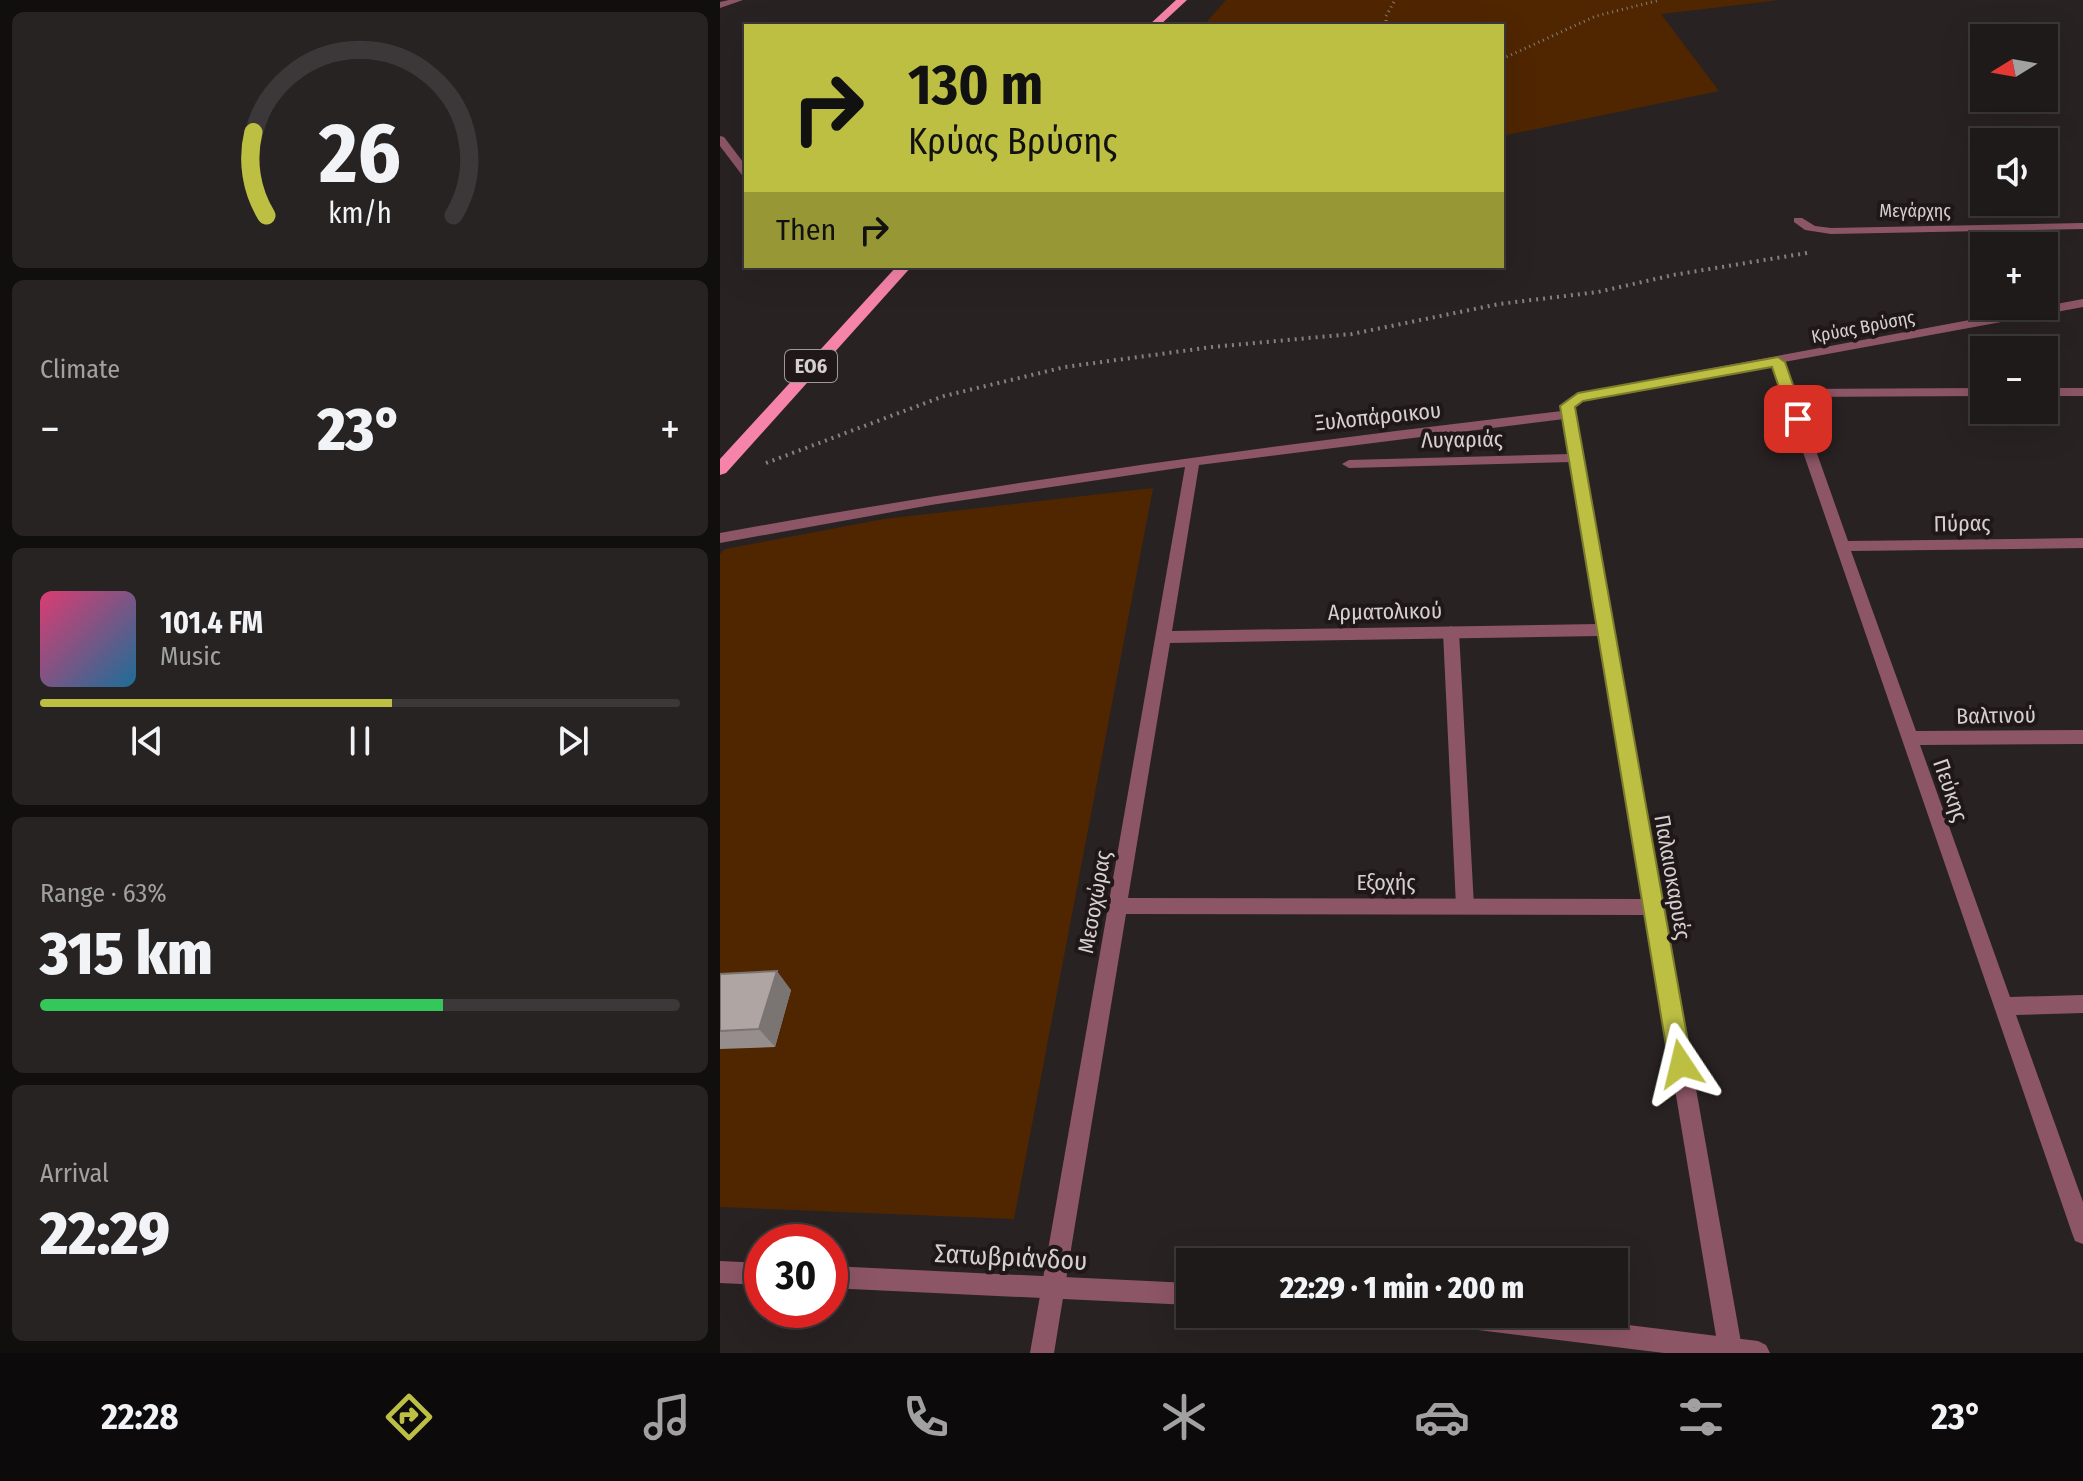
<!DOCTYPE html>
<meta charset="utf-8">
<style>
:root{--surface:#1f1a1a;--page:#272323;--text:#f1f3f6;--muted:#a1a1a2;--line:#3c3839;--accent:#bdbf43}
body{margin:0;font-family:"Fira Sans Condensed",sans-serif;background:var(--page);color:var(--text);height:100vh;display:flex;flex-direction:column;font-size:30px;white-space:nowrap}
*{box-sizing:border-box;margin:0}
p{font-size:26px;color:var(--muted)}
.icon{flex:none;width:44px;height:44px;fill:none;stroke:currentColor;stroke-width:2;stroke-linecap:round;stroke-linejoin:round}
.map{position:relative;flex:1;overflow:hidden}
.panel{display:flex;flex-direction:column;gap:12px;padding:12px;background:#110e0e;width:720px}
.panel>*{flex:none}
.guide{position:absolute;left:24px;top:24px;width:760px;height:244px;border-radius:0px;box-shadow:0 8px 32px #0002,0 0 0 2px var(--line);background:#bdbf43;color:#111;overflow:hidden}
.needle{width:52px;rotate:259deg}
.buttons{position:absolute;left:1250px;top:24px;display:grid;gap:16px}
.buttons a{display:grid;place-items:center;width:88px;height:88px;border-radius:0px;background:var(--surface);box-shadow:0 8px 32px #0002,0 0 0 2px var(--line);font-size:40px}
.speed{position:absolute;left:24px;top:1224px;display:flex;gap:16px;font-size:40px;font-weight:700;text-align:center}
.speed>*{display:grid;place-content:center;width:104px;height:104px;border-radius:50%;background:var(--surface);box-shadow:0 8px 32px #0002,0 0 0 2px var(--line);line-height:1}
.speed .limit{border:12px solid #d22;background:#fff;color:#111}
.pin{position:absolute;display:grid;place-items:center;width:68px;height:68px;color:#fff;margin:-34px;border-radius:16px;box-shadow:0 4px 12px #0006}
.me{position:absolute;width:88px;margin:-44px;rotate:350deg;stroke-linejoin:round;filter:drop-shadow(0 0 6px #0008)}
.turn{display:flex;align-items:center;gap:28px;height:168px;padding:0 32px;font-size:36px}
.turn .icon{width:104px;height:104px;stroke-width:2.5}
.turn b{display:block;font-size:56px;line-height:68px}
.then{display:flex;align-items:center;height:76px;padding:0 32px;background:#0003;gap:16px;font-size:30px}
.big{font-size:60px;font-weight:800;line-height:1.1}
.panel .widget{flex:1;display:flex;flex-direction:column;justify-content:center;gap:12px;min-width:0;padding:0 28px;border-radius:12px;background:var(--page)}
.panel .dial{align-items:center;gap:0}
.dial svg{height:208px;overflow:visible;fill:none;stroke:var(--line);stroke-width:7;stroke-linecap:round;text-anchor:middle}
.dial text{fill:var(--text);stroke:none}
.song{display:flex;align-items:center;gap:24px}
.cover{width:96px;height:96px;border-radius:12px;background:linear-gradient(135deg,hsl(340 70% 55%),hsl(200 70% 35%))}
.played{height:8px;border-radius:4px;background:linear-gradient(90deg,var(--accent) 55%,var(--line) 55%)}
.keys{display:flex;justify-content:space-around;direction:ltr}
.heat{display:flex;justify-content:space-between;align-items:center;font-size:44px;direction:ltr}
.charge{height:12px;border-radius:6px;background:linear-gradient(90deg,#34c759 63%,var(--line) 0)}
.trip{position:absolute;left:456px;top:1248px;width:452px;height:80px;border-radius:0px;background:var(--surface);box-shadow:0 8px 32px #0002,0 0 0 2px var(--line);font-weight:800;line-height:80px;text-align:center}
.tabs{display:flex;height:128px;justify-content:space-around;align-items:center;background:#0c0a0a;color:var(--muted)}
.tabs .icon{width:56px;height:56px}
.tabs .current{color:var(--accent)}
.tabs b{font-size:36px;color:var(--text)}
main{display:flex;flex:1;min-height:0}
.map>svg:first-child{display:block}
.green{fill:#502601}
.lines{fill:none;stroke-linecap:round;stroke-linejoin:round}
.path-far1{stroke:#868080;stroke-width:3;stroke-dasharray:1 4;stroke-linecap:butt}
.path{stroke:#868080;stroke-width:4;stroke-dasharray:2 5;stroke-linecap:butt}
.service{fill:#8d5667;fill-rule:evenodd}
.minor{fill:#8d5667;fill-rule:evenodd}
.tertiary{fill:#8d5667;fill-rule:evenodd}
.primary{fill:#f684aa;fill-rule:evenodd}
.wall{fill:#968e8c}
.shaded-wall{fill:#7a7472}
.building{fill:#afa5a3;stroke:#7a7472;stroke-width:2}
.route{fill:#bdbf43;stroke:#7b7c2c;stroke-width:2}
.labels{text-anchor:middle;stroke-width:8;stroke-linejoin:round;paint-order:stroke}
.far-street-label{font-size:18px;fill:#d5d0d0;stroke:#201818}
.shield{fill:#201818;stroke:#9f9999;stroke-width:2}
.shield-label{font-size:20px;font-weight:bold;fill:#d5d0d0}
.street-label{font-size:22px;fill:#d5d0d0;stroke:#201818}
.near-street-label{font-size:26px;fill:#d5d0d0;stroke:#201818}
</style>
<main>
<section class="panel">
<div class="widget dial"><svg viewBox="0 0 100 80">
<path d="M14 69A42 42 0 1 1 86 69"/>
<path d="M14 69A42 42 0 0 1 9 37" stroke="#bdbf43"/>
<text x="50" y="56" font-size="32" font-weight="700">26</text>
<text x="50" y="72" font-size="11">km/h</text>
</svg></div>
<div class="widget"><p>Climate</p>
<div class="heat"><a>−</a><b class="big">23°</b><a>+</a></div>
</div>
<div class="widget">
<div class="song"><i class="cover"></i><div><b>101.4 FM</b><p>Music</p></div></div>
<div class="played"></div>
<div class="keys"><svg class="icon" aria-label="previous" viewBox="0 0 24 24"><path d="M18 5L8 12l10 7zM5 5v14"/></svg><svg class="icon" aria-label="pause" viewBox="0 0 24 24"><path d="M8 5v14M16 5v14"/></svg><svg class="icon" aria-label="next" viewBox="0 0 24 24"><path d="M6 5l10 7-10 7zM19 5v14"/></svg></div>
</div>
<div class="widget"><p>Range · 63%</p><b class="big">315 km</b><div class="charge"></div></div>
<div class="widget"><p>Arrival</p><b class="big">22:29</b></div>
</section>
<div class="map">
<svg width="1363" height="1353" viewBox="0 0 1363 1353">
<rect width="100%" height="100%" fill="#292222"/>
<!-- green -->
<g class="green">
<path d="M506,0H1061L941,14L999,91L782,136V26H483Z"/>
<path d="M433,488L294,1219L0,1207V554L5,549L164,519Z"/>
</g>
<g class="lines">
<!-- path-far1 -->
<g class="path-far1">
<path d="M666,26V16L675,0"/>
<path d="M782,59L876,16L940,0"/>
</g>
<!-- path -->
<path class="path" d="M46,463L224,396L345,367L492,347L632,334L779,304L878,292L953,275L1087,253"/>
<!-- service -->
<path class="service" d="M731,626L739,632L754,906L752,912L745,914L738,912L736,906L723,632Z"/>
<!-- minor -->
<g class="minor">
<path d="M0,136L4,137L26,166V176L22,175L0,146Z"/>
<path d="M1074,218H1082L1095,226L1111,228L1363,223V229L1111,234L1085,230L1074,222Z"/>
<path d="M1363,299V307L1064,362L1074,389L1264,388V396L1077,397L1128,541L1363,538V548L1131,551L1196,731L1363,730V744L1200,745L1290,997L1363,995V1013L1296,1015L1363,1202V1244L1355,1241L1352,1233L1053,365L862,400L855,407L1022,1348L1020,1353H1000L998,1348L926,915L406,914L334,1353H310L465,467L211,505L0,543V533C280,482 560,444 842,411L843,403L858,393ZM844,419L849,454L629,460L622,464L629,468L851,462L878,624L452,631L479,465ZM880,636L924,899L408,898L450,643Z"/>
<rect x="1324" y="388" width="39" height="8"/>
</g>
<!-- tertiary -->
<g class="tertiary">
<path d="M9,0H23L0,8V2Z"/>
<path d="M0,1261L42,1263V1285L0,1283Z"/>
<path d="M110,1266L470,1283V1305L110,1288Z"/>
<path d="M714,1314H819L1038,1341L1046,1345L1050,1353H944L726,1326L718,1322Z"/>
</g>
<!-- primary -->
<g class="primary">
<path d="M456,0H467L439,26H428Z"/>
<path d="M177,266H192L6,473L0,475V459Z"/>
</g>
</g>
<!-- wall -->
<path class="wall" d="M0,974L71,990L55,1047L0,1049Z"/>
<!-- shaded-wall -->
<path class="shaded-wall" d="M57,971L71,990L55,1047L39,1029Z"/>
<!-- building -->
<path class="building" d="M57,971L39,1029L0,1031V974Z"/>
<!-- route -->
<path class="route" d="M1058,357L1065,362L1085,419L1083,422L1078,423L1070,419L1052,367L863,401L855,407L972,1064L969,1072L961,1075L952,1072L949,1064L840,406L858,393Z"/>
<g class="labels">
<!-- far-street labels -->
<g class="far-street-label">
<text x="1195" y="217">Μεγάρχης</text>
<text transform="translate(1143 327) rotate(-11)" y="6">Κρύας Βρύσης</text>
</g>
<!-- shield labels -->
<rect class="shield" x="65" y="350" width="52" height="32" rx="6"/>
<g class="shield-label">
<text x="91" y="373">ΕΟ6</text>
</g>
<!-- street labels -->
<g class="street-label">
<text transform="translate(658 416) rotate(-6)" y="8">Ξυλοπάροικου</text>
<text transform="translate(742 439) rotate(-1)" y="8">Λυγαριάς</text>
<text transform="translate(1242 523) rotate(-1)" y="8">Πύρας</text>
<text transform="translate(665 611) rotate(-1)" y="8">Αρματολικού</text>
<text transform="translate(1276 715) rotate(-1)" y="8">Βαλτινού</text>
<text transform="translate(1231 790) rotate(71)" y="8">Πεύκης</text>
<text transform="translate(953 877) rotate(80)" y="8">Παλαιοκαρυές</text>
<text x="666" y="890">Εξοχής</text>
<text transform="translate(374 902) rotate(-80)" y="8">Μεσοχώρας</text>
</g>
<!-- near-street labels -->
<g class="near-street-label">
<text transform="translate(291 1257) rotate(3)" y="9">Σατωβριάνδου</text>
</g>
</g>
</svg>
<div class="buttons">
<a><svg class="needle" viewBox="-14 -14 28 28"><path d="M0-13l5 13h-10z" fill="#e53935"/><path d="M0 13l5-13h-10z" fill="#a1a1a2"/></svg></a>
<a><svg class="icon" aria-label="sound" viewBox="0 0 24 24"><path d="M4 9h4l5-4v14l-5-4H4zM17 9q2 3 0 6"/></svg></a>
<a>+</a>
<a>−</a>
</div>
<div class="speed"><div class="limit">30</div></div>
<div class="pin" style="left:1078px;top:419px;background:#d93025"><svg class="icon" aria-label="arrive" viewBox="0 0 24 24"><path d="M6 21V4h12l-3 4 3 4H6"/></svg></div>
<svg class="me" style="left:961px;top:1064px" viewBox="-20 -20 40 40"><path d="M0-17L14 15 0 8-14 15z" fill="#bdbf43" stroke="#fff" stroke-width="4"/></svg>
<div class="trip">22:29 · 1 min · 200 m</div>
<div class="guide">
<div class="turn"><svg class="icon" aria-label="right" viewBox="0 0 24 24"><path d="M7 20v-9h11M14 6l5 5-5 5"/></svg><div><b>130 m</b>Κρύας Βρύσης</div></div>
<div class="then">Then<svg class="icon" aria-label="right" viewBox="0 0 24 24"><path d="M7 20v-9h11M14 6l5 5-5 5"/></svg></div>
</div>
</div>
</main>
<nav class="tabs">
<b>22:28</b>
<svg class="icon current" aria-label="directions" viewBox="0 0 24 24"><path d="M12 3l9 9-9 9-9-9zM9 14v-3h6M13 9l2 2-2 2"/></svg>
<svg class="icon" aria-label="music" viewBox="0 0 24 24"><path d="M9 18V5l10-2v13"/><circle cx="6" cy="18" r="3"/><circle cx="16" cy="16" r="3"/></svg>
<svg class="icon" aria-label="phone" viewBox="0 0 24 24"><path d="M5 4h4l2 5-3 2q2 4 5 5l2-3 5 2v4C11 20 4 13 5 4z"/></svg>
<svg class="icon" aria-label="climate" viewBox="0 0 24 24"><path d="M12 3v18M4 7l16 10M4 17L20 7"/></svg>
<svg class="icon" aria-label="car" viewBox="0 0 24 24"><path d="M5 17H2v-5l4-1 3-4h7l3 4 3 1v5h-3M9 17h6M6 11h13"/><circle cx="7" cy="17" r="2"/><circle cx="17" cy="17" r="2"/></svg>
<svg class="icon" aria-label="filters" viewBox="0 0 24 24"><path d="M4 7h16M4 17h16"/><circle cx="9" cy="7" r="2"/><circle cx="15" cy="17" r="2"/></svg>
<b>23°</b>
</nav>
